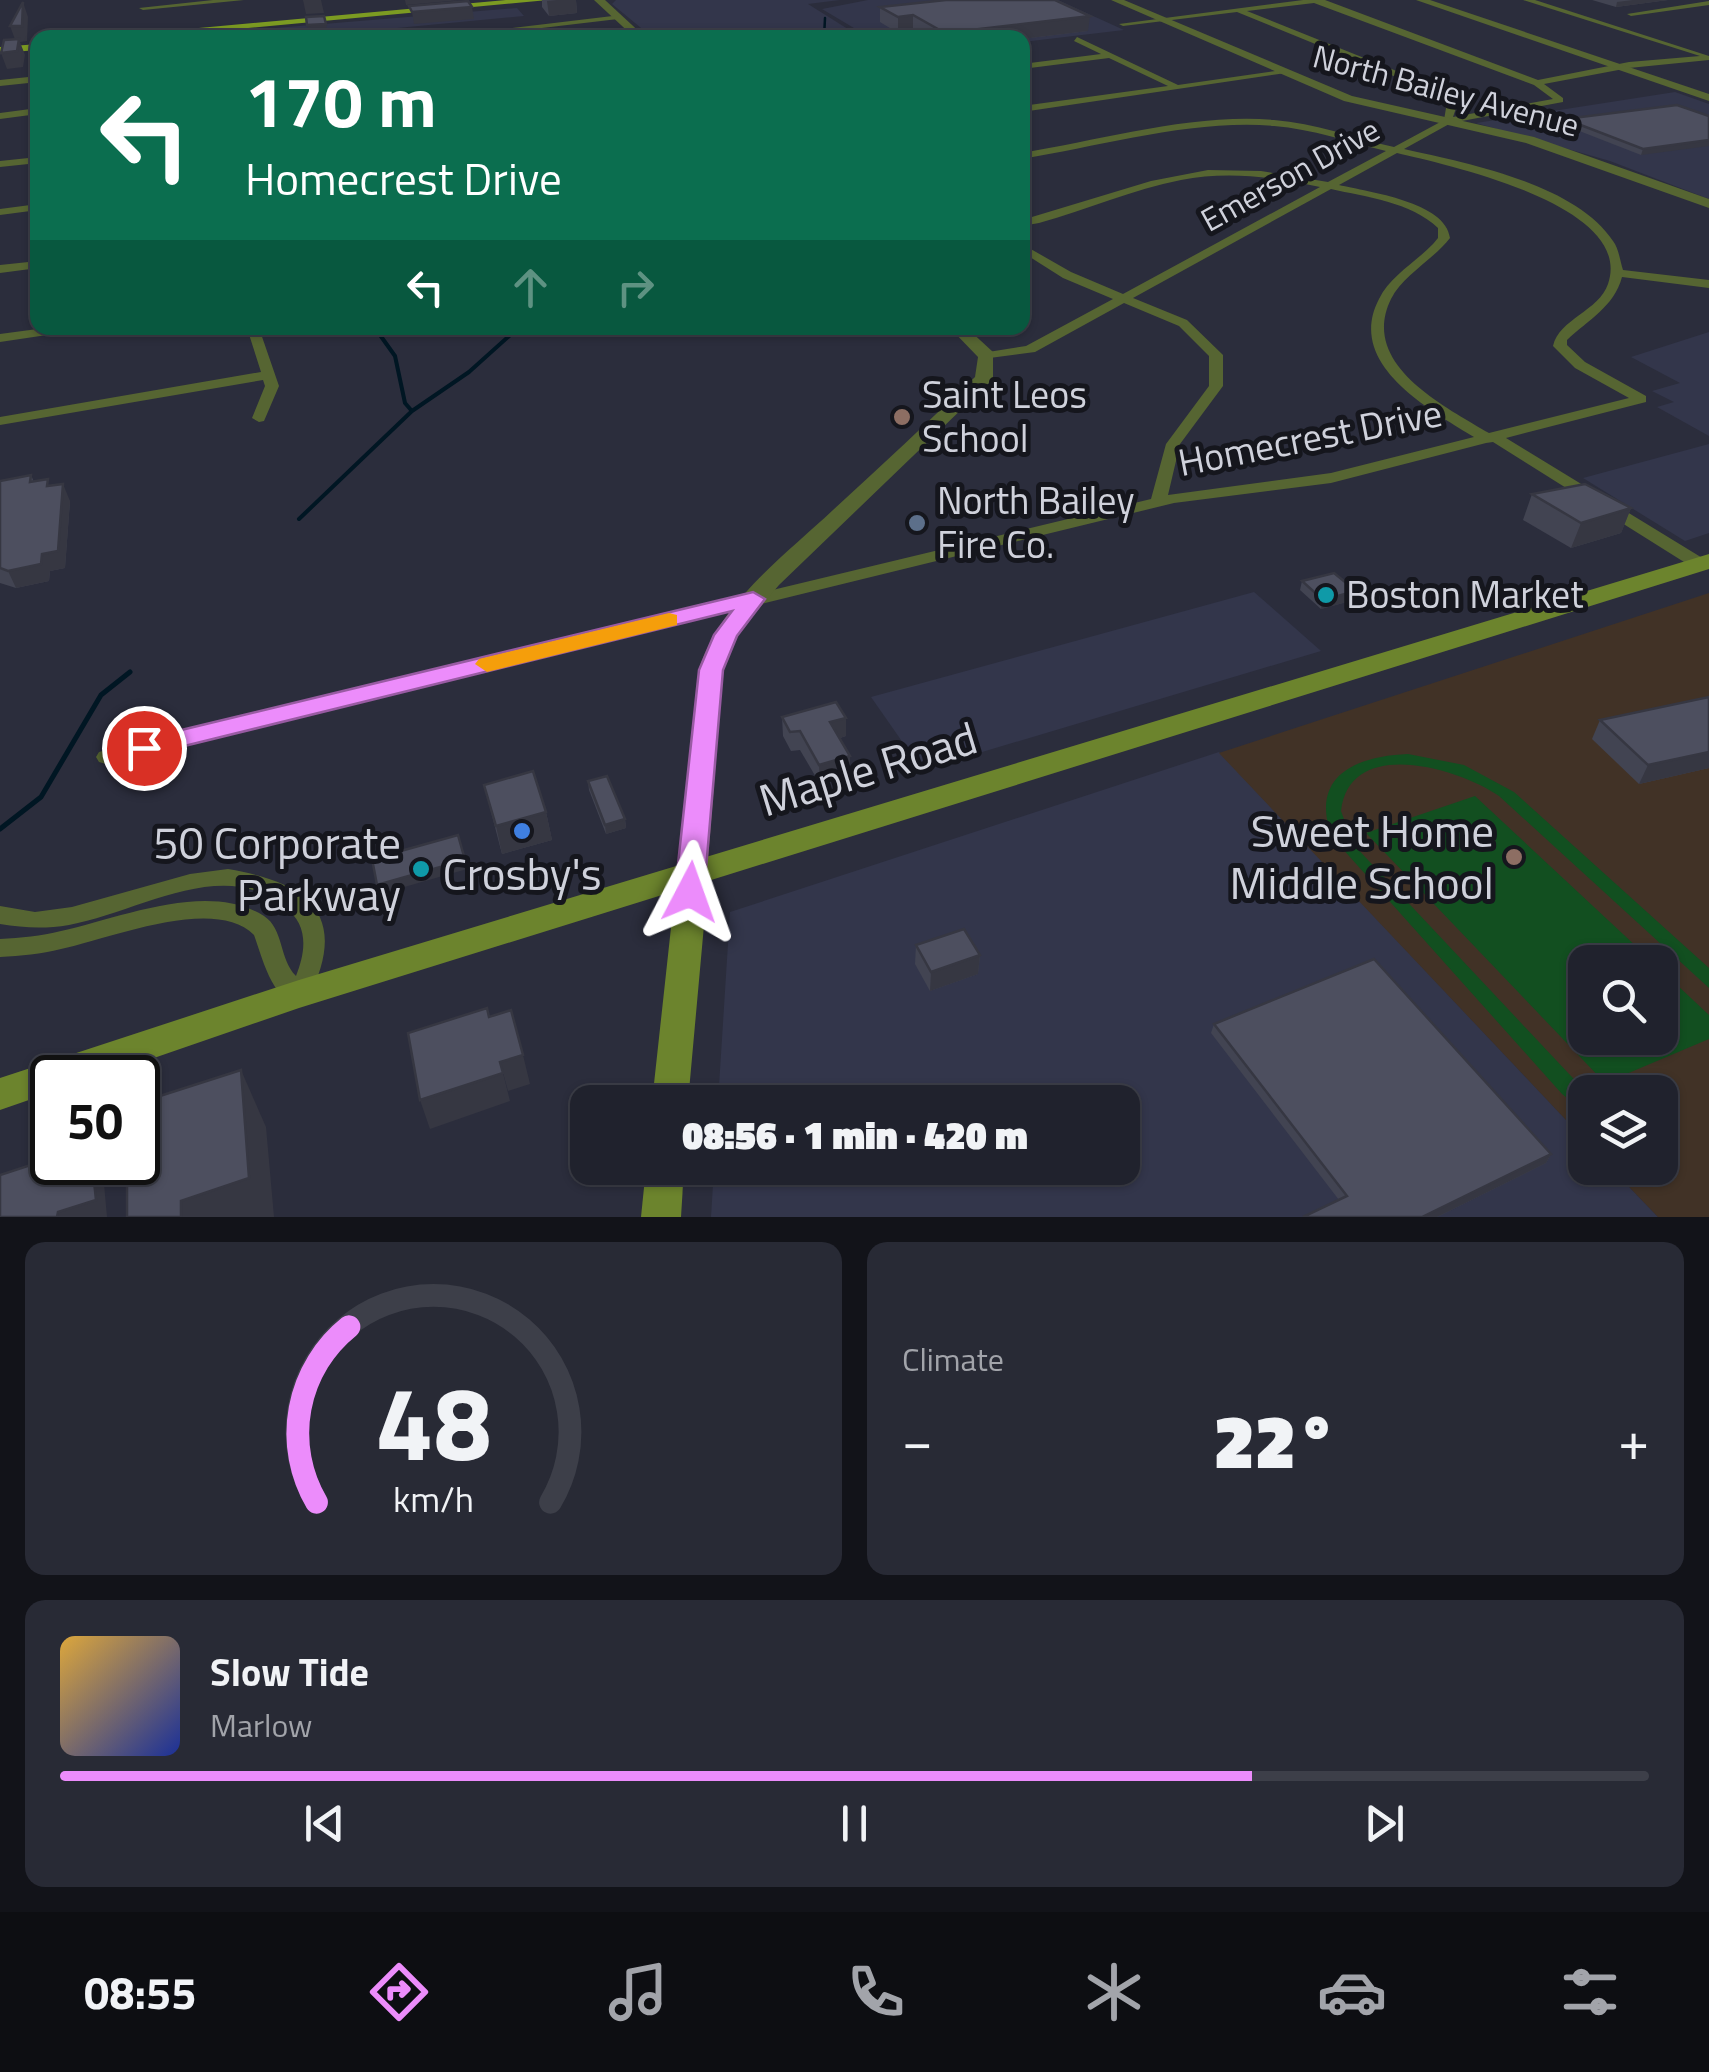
<!DOCTYPE html>
<meta charset="utf-8">
<style>
:root{--surface:#20222d;--page:#282a35;--text:#f1f3f6;--muted:#a2a4aa;--line:#3d3f49;--accent:#ec8cfb}
body{margin:0;font-family:"Titillium Web",sans-serif;background:var(--page);color:var(--text);height:100vh;display:flex;flex-direction:column;font-size:38px;white-space:nowrap}
*{box-sizing:border-box;margin:0}
p{font-size:32px;color:var(--muted)}
.icon{flex:none;width:55px;height:55px;fill:none;stroke:currentColor;stroke-width:2;stroke-linecap:round;stroke-linejoin:round}
.map{position:relative;height:1217px;overflow:hidden}
.details{display:flex;flex-direction:column;gap:25px;padding:25px;background:#121319;flex:1}
.details>*{flex:none}
.banner{position:absolute;left:30px;top:30px;width:1000px;height:305px;border-radius:20px;box-shadow:0 2px 8px #0004,0 0 0 2px var(--line);background:#0b6e4f;color:#fff;overflow:hidden}
.buttons{position:absolute;left:1568px;top:945px;display:grid;gap:20px}
.buttons a{display:grid;place-items:center;width:110px;height:110px;border-radius:20px;background:var(--surface);box-shadow:0 2px 8px #0004,0 0 0 2px var(--line);font-size:50px}
.speed{position:absolute;left:30px;top:1055px;display:flex;gap:20px;font-size:50px;font-weight:700;text-align:center}
.speed>*{display:grid;place-content:center;width:130px;height:130px;border-radius:50%;background:var(--surface);box-shadow:0 2px 8px #0004,0 0 0 2px var(--line);line-height:1}
.speed .limit{border:5px solid #111;border-radius:15px;background:#fff;color:#111}
.pin{position:absolute;display:grid;place-items:center;width:85px;height:85px;color:#fff;margin:-42px;border:5px solid #fff;border-radius:50%;box-shadow:0 2px 10px #0007}
.me{position:absolute;width:110px;margin:-55px;rotate:4deg;stroke-linejoin:round;filter:drop-shadow(0 0 8px #0008)}
.turn{display:flex;align-items:center;gap:35px;height:210px;padding:0 50px;font-size:45px}
.turn .icon{width:130px;height:130px;stroke-width:2.5}
.turn b{display:block;font-size:70px;line-height:85px}
.lanes{display:flex;align-items:center;height:95px;padding:0 50px;background:#0003;justify-content:center;gap:50px;direction:ltr}
.lanes .off{opacity:.35}
.big{font-size:75px;font-weight:800;line-height:1.1}
.details .card{flex:1;display:flex;flex-direction:column;justify-content:center;gap:15px;min-width:0;padding:0 35px;border-radius:20px;background:var(--page)}
.details .dial{align-items:center;gap:0}
.dial svg{height:260px;overflow:visible;fill:none;stroke:var(--line);stroke-width:7;stroke-linecap:round;text-anchor:middle}
.dial text{fill:var(--text);stroke:none}
.song{display:flex;align-items:center;gap:30px}
.cover{width:120px;height:120px;border-radius:15px;background:linear-gradient(135deg,hsl(40 70% 55%),hsl(230 70% 35%))}
.played{height:10px;border-radius:5px;background:linear-gradient(90deg,var(--accent) 75%,var(--line) 75%)}
.keys{display:flex;justify-content:space-around;direction:ltr}
.heat{display:flex;justify-content:space-between;align-items:center;font-size:55px;direction:ltr}
.details .tiles{flex:1;display:grid;gap:25px;grid-template-columns:1fr 1fr}
.card:last-child{grid-column:span 2}
.trip{position:absolute;left:570px;top:1085px;width:570px;height:100px;border-radius:20px;background:var(--surface);box-shadow:0 2px 8px #0004,0 0 0 2px var(--line);font-weight:800;line-height:100px;text-align:center}
.tab-bar{display:flex;height:160px;justify-content:space-around;align-items:center;background:#0d0e12;color:var(--muted)}
.tab-bar .icon{width:70px;height:70px}
.tab-bar .selected{color:var(--accent)}
.tab-bar b{font-size:45px;color:var(--text)}
.map>svg:first-child{display:block}
.built{fill:#33364b}
.education{fill:#413226;fill-rule:evenodd}
.green{fill:#124f20}
.lines{fill:none;stroke-linecap:round;stroke-linejoin:round}
.stream-far2{stroke:#001623;stroke-width:2.5}
.stream-far1{stroke:#001623;stroke-width:4}
.stream{stroke:#001623;stroke-width:5}
.minor{fill:#566532;fill-rule:evenodd}
.tertiary{fill:#566532;fill-rule:evenodd}
.secondary{fill:#6c842d;fill-rule:evenodd}
.primary{fill:#7c9b22;fill-rule:evenodd}
.wall{fill:#424452}
.shaded-wall{fill:#363742}
.building{fill:#4d4f5f;stroke:#363742;stroke-width:2.5}
.route{fill:#ec8cfb;stroke:#995ba3;stroke-width:2.5}
.slow{fill:#f59e0b}
.education-dot{fill:#8d6e63;stroke:#15161d;stroke-width:4}
.service-dot{fill:#5c6f8a;stroke:#15161d;stroke-width:4}
.culture-dot{fill:#0f9aa8;stroke:#15161d;stroke-width:4}
.shop-dot{fill:#3f7fe0;stroke:#15161d;stroke-width:4}
.labels{text-anchor:middle;stroke-width:10;stroke-linejoin:round;paint-order:stroke}
.far-street-label{font-size:32px;fill:#cfd1db;stroke:#15161d}
.poi-label{font-size:38px;fill:#cfd1db;stroke:#15161d;text-anchor:start}
.street-label{font-size:38px;fill:#cfd1db;stroke:#15161d}
.near-street-label{font-size:45px;fill:#cfd1db;stroke:#15161d}
.near-poi-label{font-size:45px;fill:#cfd1db;stroke:#15161d;text-anchor:end}
</style>
<div class="map">
<svg width="1709" height="1217" viewBox="0 0 1709 1217">
<rect width="100%" height="100%" fill="#2b2d3c"/>
<!-- built -->
<g class="built">
<path d="M616,0H840L808,4L851,31L794,38L652,37L612,4Z"/>
<path d="M868,0H1058L1124,30L1023,42L1022,38L869,37L822,9Z"/>
<path d="M517,8L524,16L303,37H239V31Z"/>
<path d="M1675,92L1709,104V199L1610,161L1476,123Z"/>
<path d="M1709,332V436L1657,407L1674,402L1652,391L1680,383L1631,357Z"/>
<path d="M1709,444V533L1685,541L1583,478Z"/>
<path d="M1254,592L1321,651L922,770L871,697Z"/>
<path d="M1219,752L1585,1140V1168H1611L1658,1217H711L714,1168H1122V1102H718L730,912Z"/>
</g>
<!-- education -->
<path class="education" d="M1709,593V1217H1658L1611,1168H1660V1092H1585V1140L1219,753ZM1585,962H1660V1038H1585Z"/>
<!-- green -->
<g class="green">
<path d="M1408,754L1464,765L1514,792L1709,968V988L1499,796C1460,769 1350,735 1341,811L1353,844L1586,1092L1585,1112L1562,1094L1332,837C1309,776 1356,756 1408,754Z"/>
<path d="M1475,796L1653,962H1585V1038H1660V969L1709,1015V1039L1605,1083L1366,833Z"/>
</g>
<g class="lines">
<!-- stream-far2 -->
<path class="stream-far2" d="M824,38L825,18"/>
<!-- stream-far1 -->
<g class="stream-far1">
<path d="M375,328L395,356L405,403L411,410"/>
<path d="M299,519L412,411L469,372L518,328"/>
</g>
<!-- stream -->
<path class="stream" d="M0,829L41,797L101,695L130,672"/>
<!-- minor -->
<g class="minor">
<path d="M213,0H244L143,10L139,8Z"/>
<path d="M1303,0H1325L1538,80L1629,62L1700,56L1523,0H1535L1709,56V60L1629,68L1544,84L1563,98V102L1451,123L1404,149C1467,163 1575,184 1613,241C1619,249 1620,261 1623,270L1709,280V288L1622,277C1614,307 1588,320 1567,340V345L1585,362L1646,396V402L1506,438L1704,559L1706,563L1704,567H1692L1493,442L1486,443L1331,483L1174,503L106,764L99,762L96,757L99,752L106,750L1151,499L1166,444L1209,386V356L1179,326L1124,303L1035,352L982,359V353L1026,346L1113,299L1063,278L1022,252V244L1071,272L1123,294L1320,187C1275,177 1227,171 1181,180C1133,189 1087,210 1039,223L1022,226V220L1151,181L1208,170L1261,171L1328,182L1386,151C1349,142 1312,129 1274,126C1193,119 1102,146 1022,159V153C1102,140 1193,113 1274,120C1315,123 1354,138 1394,147L1444,120L1446,108L1428,90L1237,12L1123,26L1119,24ZM1314,3L1534,85L1553,99L1453,117L1456,108L1434,86L1247,11ZM1397,153C1447,165 1635,205 1608,284C1599,311 1559,319 1553,346L1575,368L1629,398L1489,433C1444,406 1359,364 1391,299C1403,275 1433,260 1450,238C1446,202 1369,192 1339,185ZM1331,189C1366,197 1411,202 1438,228V238L1433,244C1416,262 1390,276 1379,299C1345,364 1429,409 1474,437L1331,473L1168,495L1180,444L1223,386V355L1187,320L1133,298Z"/>
<path d="M1709,1V5L1631,16L1627,14Z"/>
<path d="M621,15L618,19L458,38H429Z"/>
<path d="M1077,37L1178,85L1282,70L1286,73L1022,112V106L1168,86L1109,58L1022,69V64L1101,54L1074,41Z"/>
<path d="M38,76V82L0,86V80Z"/>
<path d="M38,108V114L0,119V113Z"/>
<path d="M38,157V163L0,167V161Z"/>
<path d="M38,204V210L0,215V209Z"/>
<path d="M38,261V268L0,273V265Z"/>
<path d="M45,328H73L67,332L0,342V334Z"/>
<path d="M247,328H259L279,386L264,421L259,422L252,418L265,386L263,380L0,425V417L261,372Z"/>
<path d="M228,869C312,883 350,917 307,1001C274,1012 262,956 254,935C215,895 109,939 61,949C41,954 21,956 0,957V939C21,938 41,936 61,931C120,918 208,880 264,916C284,929 279,959 296,976C306,951 309,924 284,907C276,901 266,894 257,891C198,871 127,915 69,925C45,929 24,928 0,924V906L35,912L72,907L190,874Z"/>
</g>
<!-- tertiary -->
<g class="tertiary">
<path d="M594,0H605L646,38H635Z"/>
<path d="M1111,0H1124L1352,96L1534,137L1709,199V208L1526,143L1344,101Z"/>
<path d="M1416,0H1430L1709,94V101Z"/>
<path d="M950,328H967L993,352V379L779,585L739,632L723,669L707,873L703,881L693,884L683,881L679,873L699,669C721,602 784,556 833,510C881,466 928,422 975,377L978,357Z"/>
</g>
<!-- secondary -->
<g class="secondary">
<path d="M1709,554V569L708,881L688,1102H652L675,891L299,1008L96,1078H52V1092L0,1110V1078L299,980Z"/>
<path d="M646,1168H684L681,1217H641Z"/>
</g>
<!-- primary -->
<g class="primary">
<path d="M506,0H548L141,38H90Z"/>
<path d="M38,44V50L0,53V47Z"/>
</g>
</g>
<!-- wall -->
<g class="wall">
<path d="M542,0H576L577,13L549,16L542,7Z"/>
<path d="M1592,0H1668L1616,7Z"/>
<path d="M880,7L1088,31L1022,39V38H924L913,31L898,33L880,22Z"/>
<path d="M1709,116L1641,155L1564,125L1565,119Z"/>
<path d="M31,475L34,482L51,486L70,501L65,568L50,571L49,581L16,588L0,583V481Z"/>
<path d="M1532,494L1631,508L1621,533L1571,548L1523,520Z"/>
<path d="M1302,581L1356,591L1354,600L1321,609L1300,590Z"/>
<path d="M1709,697V768L1639,784L1592,739L1600,720Z"/>
<path d="M782,717L846,736L840,738L850,775L820,784L800,750L791,751L783,736Z"/>
<path d="M588,781L625,819L626,828L606,834L589,790Z"/>
<path d="M484,785L546,812L552,840L502,854Z"/>
<path d="M916,945L980,955L978,974L930,991L915,964Z"/>
<path d="M1214,1024L1551,1154L1546,1163L1437,1217H1303L1339,1200L1211,1033Z"/>
</g>
<!-- shaded-wall -->
<g class="shaded-wall">
<path d="M303,0H321L324,13L306,14Z"/>
<path d="M405,0H462L406,5Z"/>
<path d="M557,0H576L577,13L549,16L547,1Z"/>
<path d="M1633,0H1668L1616,7L1617,2Z"/>
<path d="M23,2L28,17L27,41L20,42L25,55L23,67L7,69L1,53L16,42L10,26Z"/>
<path d="M472,7L474,19L414,24L412,12Z"/>
<path d="M913,15V31L898,33V17Z"/>
<path d="M1090,16L1088,31L1022,39V38H944L945,33Z"/>
<path d="M326,24L328,34L309,36L307,25Z"/>
<path d="M1709,140V146L1641,155L1643,149Z"/>
<path d="M63,484L70,501L65,568L50,571L49,581L16,588L8,571L42,554Z"/>
<path d="M1631,508L1621,533L1571,548L1581,523Z"/>
<path d="M1356,591L1354,600L1321,609L1323,600Z"/>
<path d="M846,718V736L830,741V722Z"/>
<path d="M1709,752V768L1639,784L1648,765Z"/>
<path d="M850,756V775L820,784L819,765Z"/>
<path d="M546,812L552,840L502,854L496,826Z"/>
<path d="M625,819L626,828L606,834L605,825Z"/>
<path d="M465,860L467,869L380,894L377,885Z"/>
<path d="M980,955L978,974L930,991L931,972Z"/>
<path d="M523,1055L530,1084L508,1091L500,1062Z"/>
<path d="M241,1070L266,1127L274,1217H181V1201Z"/>
<path d="M503,1073L510,1101L430,1129L420,1100Z"/>
<path d="M1551,1154L1546,1163L1437,1217H1422Z"/>
<path d="M92,1162H97L103,1173L107,1217H57L58,1212Z"/>
</g>
<!-- building -->
<g class="building">
<path d="M946,0H1055L1090,16L945,33L913,15L898,17L880,7Z"/>
<path d="M468,1L472,7L412,12L409,6Z"/>
<path d="M23,2L22,26H10Z"/>
<path d="M324,16L326,24L307,25L306,17Z"/>
<path d="M19,39L17,51L1,53L4,40Z"/>
<path d="M1677,105L1709,116V140L1643,149L1565,119Z"/>
<path d="M31,475L30,482L48,479L47,486L63,484L58,551L42,554L41,564L8,571L0,568V481Z"/>
<path d="M1585,484L1631,508L1581,523L1532,494Z"/>
<path d="M1334,573L1356,591L1323,600L1302,581Z"/>
<path d="M1709,697V752L1648,765L1600,720Z"/>
<path d="M836,702L846,718L830,722L850,756L819,765L800,731L790,732L782,717Z"/>
<path d="M533,771L546,812L496,826L484,785Z"/>
<path d="M607,776L625,819L605,825L588,781Z"/>
<path d="M458,835L465,860L377,885L372,859Z"/>
<path d="M964,929L980,955L931,972L916,945Z"/>
<path d="M1374,959L1551,1154L1422,1217H1303L1347,1196L1214,1024Z"/>
<path d="M487,1008L489,1017L511,1010L523,1055L500,1062L503,1073L420,1100L408,1033Z"/>
<path d="M241,1070L249,1178L181,1201V1217H127V1162H138V1103Z"/>
<path d="M52,1158V1162H92L96,1200L58,1212L57,1217H0V1175Z"/>
</g>
<!-- route -->
<path class="route" d="M753,592L765,599L737,636L723,670L704,892L700,900H679L675,892L699,670L714,635L732,611L144,756L131,748L144,739Z"/>
<!-- slow -->
<path class="slow" d="M669,613L677,615V625L487,672L475,664L479,659Z"/>
<!-- markers -->
<g class="education-dot">
<circle cx="902" cy="417" r="10"/>
<circle cx="1514" cy="857" r="10"/>
</g>
<circle class="service-dot" cx="917" cy="523" r="10"/>
<g class="culture-dot">
<circle cx="1326" cy="595" r="10"/>
<circle cx="421" cy="869" r="10"/>
</g>
<circle class="shop-dot" cx="522" cy="831" r="10"/>
<g class="labels">
<!-- far-street labels -->
<g class="far-street-label">
<text transform="translate(1446 91) rotate(15)" y="11">North Bailey Avenue</text>
<text transform="translate(1290 175) rotate(-29)" y="11">Emerson Drive</text>
</g>
<!-- poi labels -->
<g class="poi-label">
<text x="922" y="408">Saint Leos<tspan x="922" dy="44">School</tspan></text>
<text x="937" y="514">North Bailey<tspan x="937" dy="44">Fire Co.</tspan></text>
<text x="1346" y="608">Boston Market</text>
</g>
<!-- street labels -->
<g class="street-label">
<text transform="translate(1310 438) rotate(-11)" y="13">Homecrest Drive</text>
</g>
<!-- near-street labels -->
<g class="near-street-label">
<text transform="translate(868 769) rotate(-17)" y="16">Maple Road</text>
</g>
<!-- near-poi labels -->
<g class="near-poi-label">
<text x="1494" y="847">Sweet Home<tspan x="1494" dy="52">Middle School</tspan></text>
<text x="401" y="859">50 Corporate<tspan x="401" dy="52">Parkway</tspan></text>
<text x="522" y="890" text-anchor="middle">Crosby's</text>
</g>
</g>
</svg>
<div class="buttons">
<a><svg class="icon" aria-label="search" viewBox="0 0 24 24"><circle cx="10" cy="10" r="6"/><path d="M15 15l6 6"/></svg></a>
<a><svg class="icon" aria-label="layers" viewBox="0 0 24 24"><path d="M12 4l9 5-9 5-9-5zM3 14l9 5 9-5"/></svg></a>
</div>
<div class="speed"><div class="limit">50</div></div>
<div class="pin" style="left:144px;top:748px;background:#d93025"><svg class="icon" aria-label="arrive" viewBox="0 0 24 24"><path d="M6 21V4h12l-3 4 3 4H6"/></svg></div>
<svg class="me" style="left:690px;top:892px" viewBox="-20 -20 40 40"><path d="M0-17L14 15 0 8-14 15z" fill="#ec8cfb" stroke="#fff" stroke-width="4"/></svg>
<div class="trip">08:56 · 1 min · 420 m</div>
<div class="banner">
<div class="turn"><svg class="icon" aria-label="left" viewBox="0 0 24 24"><path d="M17 20v-9H6M10 6l-5 5 5 5"/></svg><div><b>170 m</b>Homecrest Drive</div></div>
<div class="lanes"><svg class="icon" aria-label="left" viewBox="0 0 24 24"><path d="M17 20v-9H6M10 6l-5 5 5 5"/></svg><svg class="icon off" aria-label="ahead" viewBox="0 0 24 24"><path d="M12 20V5M6 11l6-6 6 6"/></svg><svg class="icon off" aria-label="right" viewBox="0 0 24 24"><path d="M7 20v-9h11M14 6l5 5-5 5"/></svg></div>
</div>
</div>
<section class="details">
<div class="tiles">
<div class="card dial"><svg viewBox="0 0 100 80">
<path d="M14 69A42 42 0 1 1 86 69"/>
<path d="M14 69A42 42 0 0 1 24 15" stroke="#ec8cfb"/>
<text x="50" y="56" font-size="32" font-weight="700">48</text>
<text x="50" y="72" font-size="11">km/h</text>
</svg></div>
<div class="card"><p>Climate</p>
<div class="heat"><a>−</a><b class="big">22°</b><a>+</a></div>
</div>
<div class="card">
<div class="song"><i class="cover"></i><div><b>Slow Tide</b><p>Marlow</p></div></div>
<div class="played"></div>
<div class="keys"><svg class="icon" aria-label="previous" viewBox="0 0 24 24"><path d="M18 5L8 12l10 7zM5 5v14"/></svg><svg class="icon" aria-label="pause" viewBox="0 0 24 24"><path d="M8 5v14M16 5v14"/></svg><svg class="icon" aria-label="next" viewBox="0 0 24 24"><path d="M6 5l10 7-10 7zM19 5v14"/></svg></div>
</div>
</div>
</section>
<nav class="tab-bar">
<b>08:55</b>
<svg class="icon selected" aria-label="directions" viewBox="0 0 24 24"><path d="M12 3l9 9-9 9-9-9zM9 14v-3h6M13 9l2 2-2 2"/></svg>
<svg class="icon" aria-label="music" viewBox="0 0 24 24"><path d="M9 18V5l10-2v13"/><circle cx="6" cy="18" r="3"/><circle cx="16" cy="16" r="3"/></svg>
<svg class="icon" aria-label="phone" viewBox="0 0 24 24"><path d="M5 4h4l2 5-3 2q2 4 5 5l2-3 5 2v4C11 20 4 13 5 4z"/></svg>
<svg class="icon" aria-label="climate" viewBox="0 0 24 24"><path d="M12 3v18M4 7l16 10M4 17L20 7"/></svg>
<svg class="icon" aria-label="car" viewBox="0 0 24 24"><path d="M5 17H2v-5l4-1 3-4h7l3 4 3 1v5h-3M9 17h6M6 11h13"/><circle cx="7" cy="17" r="2"/><circle cx="17" cy="17" r="2"/></svg>
<svg class="icon" aria-label="filters" viewBox="0 0 24 24"><path d="M4 7h16M4 17h16"/><circle cx="9" cy="7" r="2"/><circle cx="15" cy="17" r="2"/></svg>
</nav>
